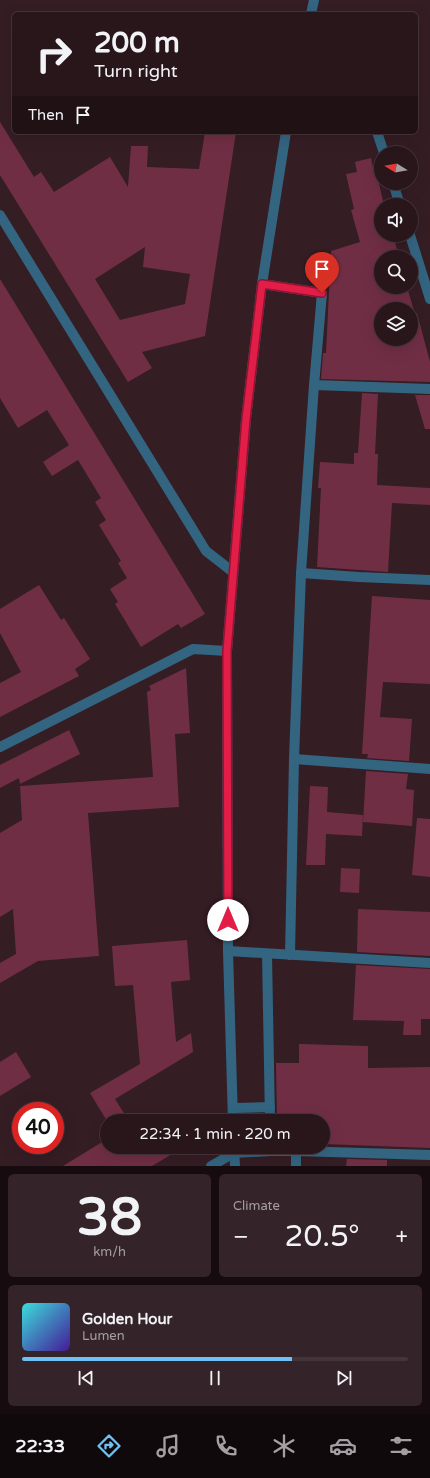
<!DOCTYPE html>
<meta charset="utf-8">
<style>
:root{--surface:#28161b;--page:#342328;--text:#f1f3f6;--muted:#a59fa3;--line:#44353a;--accent:#6dc2f3}
body{margin:0;font-family:"Varela Round",sans-serif;background:var(--page);color:var(--text);height:100vh;display:flex;flex-direction:column;font-size:15px;white-space:nowrap}
*{box-sizing:border-box;margin:0}
p{font-size:13px;color:var(--muted)}
.icon{flex:none;width:22px;height:22px;fill:none;stroke:currentColor;stroke-width:2;stroke-linecap:round;stroke-linejoin:round}
.map{position:relative;height:1166px;overflow:hidden}
.panel{display:flex;flex-direction:column;gap:8px;padding:8px;background:#160c0f;flex:1}
.panel>*{flex:none}
.guide{position:absolute;left:12px;top:12px;width:406px;height:122px;border-radius:6px;box-shadow:0 4px 16px #0002,0 0 0 1px var(--line);background:#28161b;color:var(--text);overflow:hidden}
.needle{width:26px;rotate:281deg}
.buttons{position:absolute;left:374px;top:146px;display:grid;gap:8px}
.buttons a{display:grid;place-items:center;width:44px;height:44px;border-radius:50%;background:var(--surface);box-shadow:0 4px 16px #0002,0 0 0 1px var(--line);font-size:20px}
.speed{position:absolute;left:12px;top:1102px;display:flex;gap:8px;font-size:20px;font-weight:700;text-align:center}
.speed>*{display:grid;place-content:center;width:52px;height:52px;border-radius:50%;background:var(--surface);box-shadow:0 4px 16px #0002,0 0 0 1px var(--line);line-height:1}
.speed .limit{border:6px solid #d22;background:#fff;color:#111}
.pin{position:absolute;display:grid;place-items:center;width:34px;height:34px;color:#fff;margin:-41px -17px;border-radius:50% 50% 50% 0;rotate:-45deg;box-shadow:0 0 4px #0007}
.pin .icon{rotate:45deg}
.me{position:absolute;width:44px;margin:-22px;rotate:0deg;stroke-linejoin:round;filter:drop-shadow(0 0 3px #0008)}
.turn{display:flex;align-items:center;gap:14px;height:84px;padding:0 16px;font-size:18px}
.turn .icon{width:52px;height:52px;stroke-width:2.5}
.turn b{display:block;font-size:28px;line-height:34px}
.then{display:flex;align-items:center;height:38px;padding:0 16px;background:#0003;gap:8px;font-size:15px}
.big{font-size:30px;font-weight:600;line-height:1.1}
.panel .tile{flex:1;display:flex;flex-direction:column;justify-content:center;gap:6px;min-width:0;padding:0 14px;border-radius:6px;background:var(--page)}
.panel .dial{align-items:center;gap:0}
.dial b{font-size:52px;line-height:1}
.song{display:flex;align-items:center;gap:12px}
.cover{width:48px;height:48px;border-radius:6px;background:linear-gradient(135deg,hsl(180 70% 55%),hsl(260 70% 35%))}
.played{height:4px;border-radius:2px;background:linear-gradient(90deg,var(--accent) 70%,var(--line) 70%)}
.keys{display:flex;justify-content:space-around;direction:ltr}
.heat{display:flex;justify-content:space-between;align-items:center;font-size:22px;direction:ltr}
.panel .tiles{flex:1;display:grid;gap:8px;grid-template-columns:1fr 1fr}
.tile:last-child{grid-column:span 2}
.trip{position:absolute;left:100px;top:1114px;width:230px;height:40px;border-radius:20px;background:var(--surface);box-shadow:0 4px 16px #0002,0 0 0 1px var(--line);font-weight:600;line-height:40px;text-align:center}
.dock{display:flex;height:64px;justify-content:space-around;align-items:center;background:#10090b;color:var(--muted)}
.dock .icon{width:28px;height:28px}
.dock .on{color:var(--accent)}
.dock b{font-size:18px;color:var(--text)}
.map>svg:first-child{display:block}
.building{fill:#702e45;fill-rule:evenodd}
.lines{fill:none;stroke-linecap:round;stroke-linejoin:round}
.service{stroke:#336581;stroke-width:10}
.minor{stroke:#336581;stroke-width:10}
.tertiary{stroke:#336581;stroke-width:10}
.route-casing{stroke:#92132f;stroke-width:10}
.route{stroke:#e11d48;stroke-width:7}
</style>
<div class="map">
<svg width="430" height="1166" viewBox="0 0 430 1166">
<rect width="100%" height="100%" fill="#351d24"/>
<!-- building -->
<g class="building">
<path d="M0,122L34,177L41,172L54,192L110,157L128,187L131,146H148L147,167L199,169L205,132H236L205,336L142,352L152,368L128,382L0,175ZM145,247L143,267L190,274L185,304L120,320L95,279Z"/>
<path d="M371,158L373,168L375,167L384,205H381V235H393L399,257H381V287H407L415,314L417,313L430,362V382L321,379L323,353H326L331,251L360,242L351,210L354,209L346,174L357,172L355,162ZM381,309H411V339H381Z"/>
<path d="M0,279L205,614L181,628L178,624L141,647L115,604L118,602L110,589L127,578L118,563L121,561L99,525L106,520L95,502L101,498L78,460L52,476L43,462L69,445L47,410L18,428L0,398Z"/>
<path d="M362,393L378,394L375,454H378L377,485L430,488V505L392,503L388,572L317,567L321,488H318L320,462L354,464V453H358Z"/>
<path d="M415,395H430V429H425Z"/>
<path d="M39,585L61,620L64,618L90,659L75,669L79,676L0,717V683L21,672L0,633V609Z"/>
<path d="M372,596L430,600V684L383,682L380,717L412,719L409,761L367,758L368,754H362Z"/>
<path d="M186,668L190,733L175,734L179,807L88,813L99,956L38,961L0,983V963L16,954L13,909L0,917V833L22,820L20,786L153,777L147,692L151,690L149,686Z"/>
<path d="M69,730L80,754L20,784L19,778L0,788V765Z"/>
<path d="M366,771L408,774L406,789L414,790L412,826L363,822Z"/>
<path d="M310,786L328,787L327,812L363,815L362,836L326,834L325,865H306Z"/>
<path d="M417,818L430,819V877L412,875Z"/>
<path d="M341,868L360,869L359,893L340,892Z"/>
<path d="M358,909L430,912V956L357,952Z"/>
<path d="M187,940L190,980L171,982L176,1042L191,1033L193,1052L115,1099L129,1121H107L90,1093L140,1064L133,985L115,986L112,946Z"/>
<path d="M356,965L430,969V1019H421V1035H403L404,1021L353,1020Z"/>
<path d="M299,1044L368,1046V1068L430,1067V1148L323,1144V1121H277L276,1063H299Z"/>
<path d="M16,1052L31,1077L0,1096V1062Z"/>
<path d="M195,1113L196,1121H181Z"/>
<path d="M107,1139V1147H184L152,1166H63Z"/>
<path d="M347,1159L387,1160V1166H346Z"/>
</g>
<g class="lines">
<!-- service -->
<g class="service">
<path d="M314,385L430,389"/>
<path d="M267,954L270,1121"/>
<path d="M233,1108L270,1107"/>
<path d="M271,1151H296"/>
<path d="M234,1153L271,1151V1147"/>
</g>
<!-- minor -->
<g class="minor">
<path d="M377,132L384,153"/>
<path d="M393,183L400,205"/>
<path d="M0,215L206,551L233,572"/>
<path d="M410,235L430,299"/>
<path d="M262,284L322,293L314,385L301,573"/>
<path d="M0,747L193,649L227,651"/>
<path d="M294,759L430,769"/>
<path d="M228,951L430,963"/>
<path d="M290,955L294,759L301,573L359,577L430,580"/>
<path d="M211,1166L234,1153"/>
<path d="M296,1166V1151L430,1155"/>
</g>
<!-- tertiary -->
<g class="tertiary">
<path d="M311,14L314,0"/>
<path d="M233,1121L228,951L227,651L246,419L262,284L286,132"/>
<path d="M234,1147L235,1166"/>
</g>
</g>
<g class="lines">
<!-- route casing -->
<g class="route-casing">
<path id="route" d="M228,920L227,651L246,419L262,284L322,293"/>
</g>
<!-- route -->
<use href="#route" class="route"/>
</g>
</svg>
<div class="buttons">
<a><svg class="needle" viewBox="-14 -14 28 28"><path d="M0-13l5 13h-10z" fill="#e53935"/><path d="M0 13l5-13h-10z" fill="#a59fa3"/></svg></a>
<a><svg class="icon" aria-label="sound" viewBox="0 0 24 24"><path d="M4 9h4l5-4v14l-5-4H4zM17 9q2 3 0 6"/></svg></a>
<a><svg class="icon" aria-label="search" viewBox="0 0 24 24"><circle cx="10" cy="10" r="6"/><path d="M15 15l6 6"/></svg></a>
<a><svg class="icon" aria-label="layers" viewBox="0 0 24 24"><path d="M12 4l9 5-9 5-9-5zM3 14l9 5 9-5"/></svg></a>
</div>
<div class="speed"><div class="limit">40</div></div>
<div class="pin" style="left:322px;top:293px;background:#d93025"><svg class="icon" aria-label="arrive" viewBox="0 0 24 24"><path d="M6 21V4h12l-3 4 3 4H6"/></svg></div>
<svg class="me" style="left:228px;top:920px" viewBox="-20 -20 40 40"><circle r="19" fill="#fff"/><path d="M0-13L10 11 0 6-10 11z" fill="#e11d48"/></svg>
<div class="trip">22:34 · 1 min · 220 m</div>
<div class="guide">
<div class="turn"><svg class="icon" aria-label="right" viewBox="0 0 24 24"><path d="M7 20v-9h11M14 6l5 5-5 5"/></svg><div><b>200 m</b>Turn right</div></div>
<div class="then">Then<svg class="icon" aria-label="arrive" viewBox="0 0 24 24"><path d="M6 21V4h12l-3 4 3 4H6"/></svg></div>
</div>
</div>
<section class="panel">
<div class="tiles">
<div class="tile dial"><b>38</b><p>km/h</p></div>
<div class="tile"><p>Climate</p>
<div class="heat"><a>−</a><b class="big">20.5°</b><a>+</a></div>
</div>
<div class="tile">
<div class="song"><i class="cover"></i><div><b>Golden Hour</b><p>Lumen</p></div></div>
<div class="played"></div>
<div class="keys"><svg class="icon" aria-label="previous" viewBox="0 0 24 24"><path d="M18 5L8 12l10 7zM5 5v14"/></svg><svg class="icon" aria-label="pause" viewBox="0 0 24 24"><path d="M8 5v14M16 5v14"/></svg><svg class="icon" aria-label="next" viewBox="0 0 24 24"><path d="M6 5l10 7-10 7zM19 5v14"/></svg></div>
</div>
</div>
</section>
<nav class="dock">
<b>22:33</b>
<svg class="icon on" aria-label="directions" viewBox="0 0 24 24"><path d="M12 3l9 9-9 9-9-9zM9 14v-3h6M13 9l2 2-2 2"/></svg>
<svg class="icon" aria-label="music" viewBox="0 0 24 24"><path d="M9 18V5l10-2v13"/><circle cx="6" cy="18" r="3"/><circle cx="16" cy="16" r="3"/></svg>
<svg class="icon" aria-label="phone" viewBox="0 0 24 24"><path d="M5 4h4l2 5-3 2q2 4 5 5l2-3 5 2v4C11 20 4 13 5 4z"/></svg>
<svg class="icon" aria-label="climate" viewBox="0 0 24 24"><path d="M12 3v18M4 7l16 10M4 17L20 7"/></svg>
<svg class="icon" aria-label="car" viewBox="0 0 24 24"><path d="M5 17H2v-5l4-1 3-4h7l3 4 3 1v5h-3M9 17h6M6 11h13"/><circle cx="7" cy="17" r="2"/><circle cx="17" cy="17" r="2"/></svg>
<svg class="icon" aria-label="filters" viewBox="0 0 24 24"><path d="M4 7h16M4 17h16"/><circle cx="9" cy="7" r="2"/><circle cx="15" cy="17" r="2"/></svg>
</nav>
